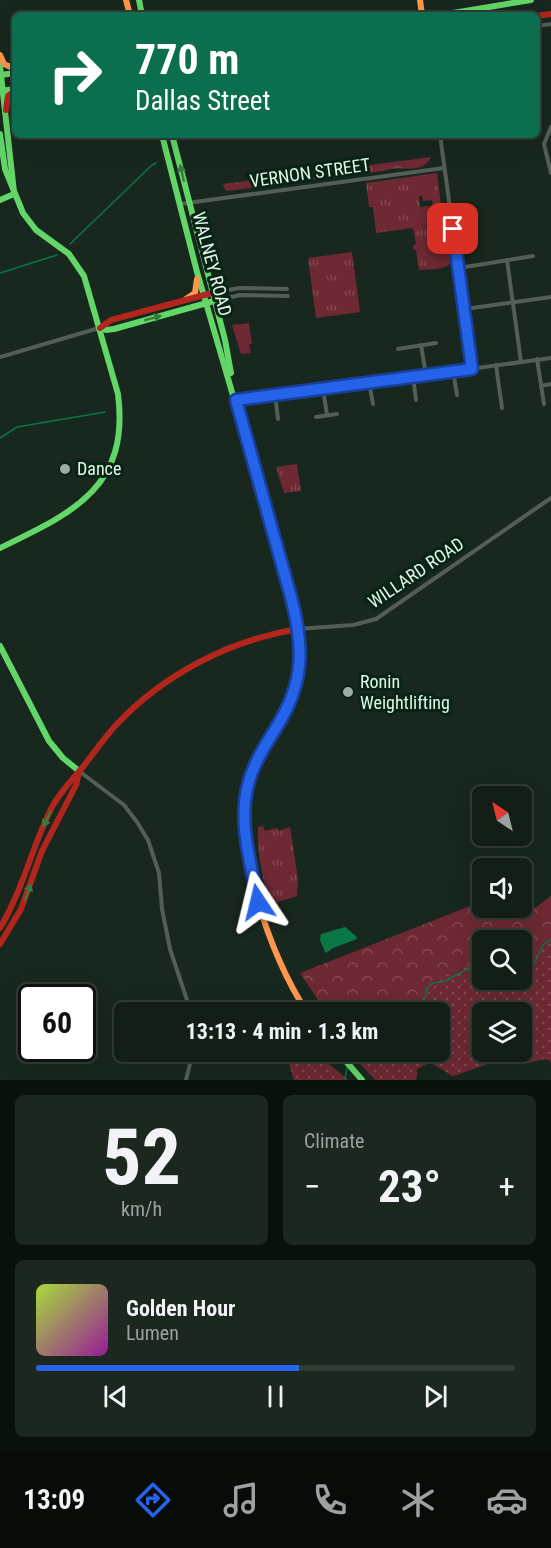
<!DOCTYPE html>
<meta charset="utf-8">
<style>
:root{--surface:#121e16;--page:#1b271f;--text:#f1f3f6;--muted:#9ca2a1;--line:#313c35;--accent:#2563eb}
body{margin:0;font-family:"Roboto Condensed",sans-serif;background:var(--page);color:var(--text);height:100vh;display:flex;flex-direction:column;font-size:22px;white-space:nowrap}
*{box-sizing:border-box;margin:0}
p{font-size:20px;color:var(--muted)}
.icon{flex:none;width:33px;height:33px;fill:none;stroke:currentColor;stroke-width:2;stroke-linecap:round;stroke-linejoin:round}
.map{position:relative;height:1080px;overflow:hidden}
.details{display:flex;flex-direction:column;gap:15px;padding:15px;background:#0a100c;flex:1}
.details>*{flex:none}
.top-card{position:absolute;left:12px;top:12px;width:528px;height:126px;border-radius:9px;box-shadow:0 6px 24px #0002,0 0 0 2px var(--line);background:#0b6e4f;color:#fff;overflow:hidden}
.needle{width:39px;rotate:325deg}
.tools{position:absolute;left:472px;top:786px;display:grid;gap:12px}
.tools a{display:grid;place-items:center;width:60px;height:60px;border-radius:9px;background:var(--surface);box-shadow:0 6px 24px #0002,0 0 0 2px var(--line);font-size:30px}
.speed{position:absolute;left:18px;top:984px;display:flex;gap:12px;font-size:30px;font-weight:700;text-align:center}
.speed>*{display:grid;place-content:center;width:78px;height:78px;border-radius:50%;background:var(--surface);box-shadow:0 6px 24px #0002,0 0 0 2px var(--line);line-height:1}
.speed .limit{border:3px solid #111;border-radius:9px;background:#fff;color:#111}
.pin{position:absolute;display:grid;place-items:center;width:51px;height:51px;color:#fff;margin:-26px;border-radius:12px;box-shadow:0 3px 9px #0006}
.me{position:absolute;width:66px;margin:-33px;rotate:350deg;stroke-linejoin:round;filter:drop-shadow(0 0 4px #0008)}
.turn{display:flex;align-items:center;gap:21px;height:126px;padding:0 24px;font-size:27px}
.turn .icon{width:78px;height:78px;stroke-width:2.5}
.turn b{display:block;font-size:42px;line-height:51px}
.big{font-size:45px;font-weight:700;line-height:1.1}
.details .card{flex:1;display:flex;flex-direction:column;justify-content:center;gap:9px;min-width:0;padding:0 21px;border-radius:9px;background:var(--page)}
.details .dial{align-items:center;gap:0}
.dial b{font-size:78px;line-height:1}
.song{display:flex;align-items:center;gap:18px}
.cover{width:72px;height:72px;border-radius:9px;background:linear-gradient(135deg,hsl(80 70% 55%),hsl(300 70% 35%))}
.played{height:6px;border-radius:3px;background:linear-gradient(90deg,var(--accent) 55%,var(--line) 55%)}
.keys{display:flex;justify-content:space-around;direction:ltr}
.heat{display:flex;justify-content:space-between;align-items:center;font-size:33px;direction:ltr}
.details .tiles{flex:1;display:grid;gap:15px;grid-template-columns:1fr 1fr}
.card:last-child{grid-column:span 2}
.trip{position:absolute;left:114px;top:1002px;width:336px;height:60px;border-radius:9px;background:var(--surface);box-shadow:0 6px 24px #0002,0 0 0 2px var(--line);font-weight:700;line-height:60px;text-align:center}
.menu{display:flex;height:96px;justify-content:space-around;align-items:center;background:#070c09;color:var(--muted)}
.menu .icon{width:42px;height:42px}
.menu .active{color:var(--accent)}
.menu b{font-size:27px;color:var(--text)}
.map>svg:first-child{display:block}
.grass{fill:url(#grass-tufts)}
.forest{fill:url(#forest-crowns);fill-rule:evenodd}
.park{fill:url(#park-dots);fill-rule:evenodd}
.garden{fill:#6e2934}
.water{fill:#097844}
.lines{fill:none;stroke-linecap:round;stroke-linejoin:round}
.stream{stroke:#097844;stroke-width:1.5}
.street{stroke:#535e56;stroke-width:4}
.fast{stroke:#63d668;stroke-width:6}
.slow{stroke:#ff974d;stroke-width:6}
.jam{stroke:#b3261e;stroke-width:6}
.oneway{fill:#357d3e}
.route-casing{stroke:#184099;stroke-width:15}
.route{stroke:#2563eb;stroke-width:10}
.poi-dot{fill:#9dada2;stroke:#072414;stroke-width:2}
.labels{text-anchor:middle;stroke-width:6;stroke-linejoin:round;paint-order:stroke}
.street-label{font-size:18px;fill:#e4f5e9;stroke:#072414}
.poi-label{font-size:18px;fill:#e4f5e9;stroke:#072414;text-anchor:start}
</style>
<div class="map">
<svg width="551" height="1080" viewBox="0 0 551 1080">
<defs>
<pattern id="grass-tufts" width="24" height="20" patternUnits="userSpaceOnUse" patternTransform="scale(1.5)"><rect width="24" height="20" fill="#6e2934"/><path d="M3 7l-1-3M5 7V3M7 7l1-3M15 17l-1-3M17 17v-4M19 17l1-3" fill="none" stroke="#834951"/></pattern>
<pattern id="forest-crowns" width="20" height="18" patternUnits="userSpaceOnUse" patternTransform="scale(1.5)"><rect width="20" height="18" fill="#6e2934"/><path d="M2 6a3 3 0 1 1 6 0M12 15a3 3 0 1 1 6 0" fill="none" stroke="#834951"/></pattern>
<pattern id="park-dots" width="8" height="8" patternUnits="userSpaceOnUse" patternTransform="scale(1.5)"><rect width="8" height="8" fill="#6e2934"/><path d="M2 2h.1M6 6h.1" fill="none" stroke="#834951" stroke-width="1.8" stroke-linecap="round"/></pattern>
</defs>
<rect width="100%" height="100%" fill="#18281e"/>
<!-- grass -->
<g class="grass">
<path d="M437,173L441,205H433L432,200L423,201L422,196H419L420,207L429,206L430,219L447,217L453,259C448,271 430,269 419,270L416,250H414L413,245L416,244L413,228L376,233L373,207H369L366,183Z"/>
<path d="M352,252L360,312L316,318L308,258Z"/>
<path d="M297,464L301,491L284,493L276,467Z"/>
<path d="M263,826L265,831L277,828L278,831L290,827L298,879L297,896L274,903L270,902C262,879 257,851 258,827Z"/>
</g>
<!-- forest -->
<g class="forest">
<path d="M431,157C423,176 398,164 384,171L227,191L225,190L223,184Z"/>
<path d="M551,896V1063L550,1060L544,1059L523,1064L499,1060L453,1076L430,1062L417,1069L416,1080H376L440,1052V1012H326L300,973L483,901V908H522V899L535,908ZM483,940H522V980H483ZM483,1012H522V1052H483Z"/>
</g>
<!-- park -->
<g class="park">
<path d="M551,938V1063L550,1060L544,1059L523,1064L499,1060L453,1076L430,1062L417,1069L416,1080H375L353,1056V1052H440V1012H409L423,998L433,980L483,960V980H506L508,982L510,980H522V969C534,959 540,947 551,938ZM522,1012V1052H483V1012Z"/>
<path d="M290,1052H315L348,1080H294L287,1058Z"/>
</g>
<!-- garden -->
<path class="garden" d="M249,323L252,344H249L251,353L241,354L232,325Z"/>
<!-- water -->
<path class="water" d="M345,927L356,936L357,939L333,948L326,953L325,952L320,940L321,934Z"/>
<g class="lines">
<!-- stream -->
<g class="stream">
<path d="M70,244L152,165L156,163"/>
<path d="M0,273L57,255"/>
<path d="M0,438L17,427L105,412"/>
<path d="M522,973L534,964L543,945L551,939"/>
<path d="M415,1012L425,998L427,988L433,983L445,981L483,961"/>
<path d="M349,1059L351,1052"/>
<path d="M345,1080L347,1067"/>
</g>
<!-- street -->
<g class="street">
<path d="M537,26L551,24"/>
<path d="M551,127L544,144L551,173"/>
<path d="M440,135L472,368"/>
<path d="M180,204L444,168"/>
<path d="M507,260L521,362"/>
<path d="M459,268L533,256"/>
<path d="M213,293L239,288L287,289"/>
<path d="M215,301L240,295L288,296"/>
<path d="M472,308L551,297"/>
<path d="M421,345L426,375"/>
<path d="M398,349L436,343"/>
<path d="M0,357L99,328"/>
<path d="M537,359L544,404"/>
<path d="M496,365L502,408"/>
<path d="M453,371L457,395"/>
<path d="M413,377L416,400"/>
<path d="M369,382L373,404"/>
<path d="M541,386L551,384"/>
<path d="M323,389L327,415"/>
<path d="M275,395L278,419"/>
<path d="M236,401L551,358"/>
<path d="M316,417L337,414"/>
<path d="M298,629L353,625L376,619L551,498"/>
<path d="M79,771L124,805L137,822L148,840L159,873L162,909L170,949L191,1012"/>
<path d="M186,1080L193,1052"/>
</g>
<!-- fast -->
<g class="fast">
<path d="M139,0L142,15"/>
<path d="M441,15L531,0"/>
<path d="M0,66L14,192"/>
<path d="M0,75L15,73"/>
<path d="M0,91L15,89"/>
<path d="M0,134L5,169L23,213L36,230L69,254L84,276L118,394C130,488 72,513 0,548"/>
<path d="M162,135L197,272L278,550L298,629L300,660L295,687"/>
<path d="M172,135L225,340L231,373"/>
<path d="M0,200L14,194"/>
<path d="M100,328L106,330L114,329L214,301"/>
<path d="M0,646L49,741L63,758L79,771"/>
<path d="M338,1052L362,1080"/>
</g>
<!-- slow -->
<g class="slow">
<path d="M126,0L130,15"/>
<path d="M420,0L422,15"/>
<path d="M0,55L4,64L15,69"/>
<path d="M186,299L195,293L197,279"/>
<path d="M295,687C287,720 259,747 250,777C230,842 270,957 307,1012"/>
</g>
<!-- jam -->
<g class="jam">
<path d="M537,16L551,14"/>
<path d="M6,110L8,96L15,91"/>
<path d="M100,328L111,320L212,293"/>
<path d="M0,928C23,890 32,846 52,807C61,791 71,781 82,768C94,753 104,738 116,725C164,674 230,640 298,629"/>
<path d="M0,944L21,909L42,851L76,785L79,772"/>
</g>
</g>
<!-- one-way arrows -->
<defs><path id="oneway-solid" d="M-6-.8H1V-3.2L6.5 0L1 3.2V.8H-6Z" transform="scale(1.5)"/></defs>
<g class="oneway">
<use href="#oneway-solid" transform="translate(182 173) rotate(-103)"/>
<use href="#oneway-solid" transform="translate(153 318) rotate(-15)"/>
<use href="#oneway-solid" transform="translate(47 819) rotate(116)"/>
<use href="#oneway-solid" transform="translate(28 892) rotate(-70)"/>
</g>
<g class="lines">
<!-- route casing -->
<g class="route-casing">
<path id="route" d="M258,902C251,864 238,823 248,785C253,764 265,746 276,728C305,682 304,647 291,597L236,400L472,369L453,229"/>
</g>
<!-- route -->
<use href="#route" class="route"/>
</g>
<!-- markers -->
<g class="poi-dot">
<circle cx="65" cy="469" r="6"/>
<circle cx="348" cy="692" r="6"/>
</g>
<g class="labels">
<!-- street labels -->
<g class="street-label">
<text transform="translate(310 173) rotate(-8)" y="6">VERNON STREET</text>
<text transform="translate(212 264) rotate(75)" y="6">WALNEY ROAD</text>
<text transform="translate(416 573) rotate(-34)" y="6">WILLARD ROAD</text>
</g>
<!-- poi labels -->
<g class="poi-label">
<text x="77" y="475">Dance</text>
<text x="360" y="688">Ronin<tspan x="360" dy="21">Weightlifting</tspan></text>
</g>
</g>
</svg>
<div class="tools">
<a><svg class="needle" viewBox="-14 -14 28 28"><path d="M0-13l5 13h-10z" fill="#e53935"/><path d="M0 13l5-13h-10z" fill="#9ca2a1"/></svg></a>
<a><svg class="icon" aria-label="sound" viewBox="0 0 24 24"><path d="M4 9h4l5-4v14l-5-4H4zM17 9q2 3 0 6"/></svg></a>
<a><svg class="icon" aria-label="search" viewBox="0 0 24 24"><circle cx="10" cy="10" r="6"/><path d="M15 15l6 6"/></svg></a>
<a><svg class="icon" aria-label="layers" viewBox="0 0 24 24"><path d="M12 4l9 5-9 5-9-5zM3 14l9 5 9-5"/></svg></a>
</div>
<div class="speed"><div class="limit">60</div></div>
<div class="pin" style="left:453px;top:229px;background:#d93025"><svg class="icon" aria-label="arrive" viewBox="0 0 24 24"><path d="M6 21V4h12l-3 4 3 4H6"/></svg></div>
<svg class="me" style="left:258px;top:902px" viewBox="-20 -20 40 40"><path d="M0-17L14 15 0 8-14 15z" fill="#2563eb" stroke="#fff" stroke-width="4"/></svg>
<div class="trip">13:13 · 4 min · 1.3 km</div>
<div class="top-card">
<div class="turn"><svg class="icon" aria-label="right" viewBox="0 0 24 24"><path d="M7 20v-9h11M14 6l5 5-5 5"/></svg><div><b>770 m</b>Dallas Street</div></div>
</div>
</div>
<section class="details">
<div class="tiles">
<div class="card dial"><b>52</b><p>km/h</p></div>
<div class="card"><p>Climate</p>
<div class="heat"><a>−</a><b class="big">23°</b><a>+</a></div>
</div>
<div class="card">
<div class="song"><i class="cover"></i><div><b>Golden Hour</b><p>Lumen</p></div></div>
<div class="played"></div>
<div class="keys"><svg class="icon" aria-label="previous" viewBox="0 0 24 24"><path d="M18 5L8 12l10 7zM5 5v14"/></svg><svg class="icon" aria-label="pause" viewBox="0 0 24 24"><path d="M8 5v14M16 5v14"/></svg><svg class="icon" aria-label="next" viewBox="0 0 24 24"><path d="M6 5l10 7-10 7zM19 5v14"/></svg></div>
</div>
</div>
</section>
<nav class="menu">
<b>13:09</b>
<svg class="icon active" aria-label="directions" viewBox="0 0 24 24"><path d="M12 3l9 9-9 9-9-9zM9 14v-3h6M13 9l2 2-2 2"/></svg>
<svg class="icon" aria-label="music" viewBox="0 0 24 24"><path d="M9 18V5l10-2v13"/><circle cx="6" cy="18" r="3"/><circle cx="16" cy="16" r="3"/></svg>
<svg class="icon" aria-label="phone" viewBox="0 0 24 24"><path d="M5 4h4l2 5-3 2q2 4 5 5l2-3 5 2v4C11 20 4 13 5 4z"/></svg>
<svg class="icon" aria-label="climate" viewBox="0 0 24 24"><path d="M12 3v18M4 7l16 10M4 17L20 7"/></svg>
<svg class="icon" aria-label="car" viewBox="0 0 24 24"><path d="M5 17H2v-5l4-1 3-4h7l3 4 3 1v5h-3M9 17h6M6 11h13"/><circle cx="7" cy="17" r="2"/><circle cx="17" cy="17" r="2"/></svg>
</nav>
